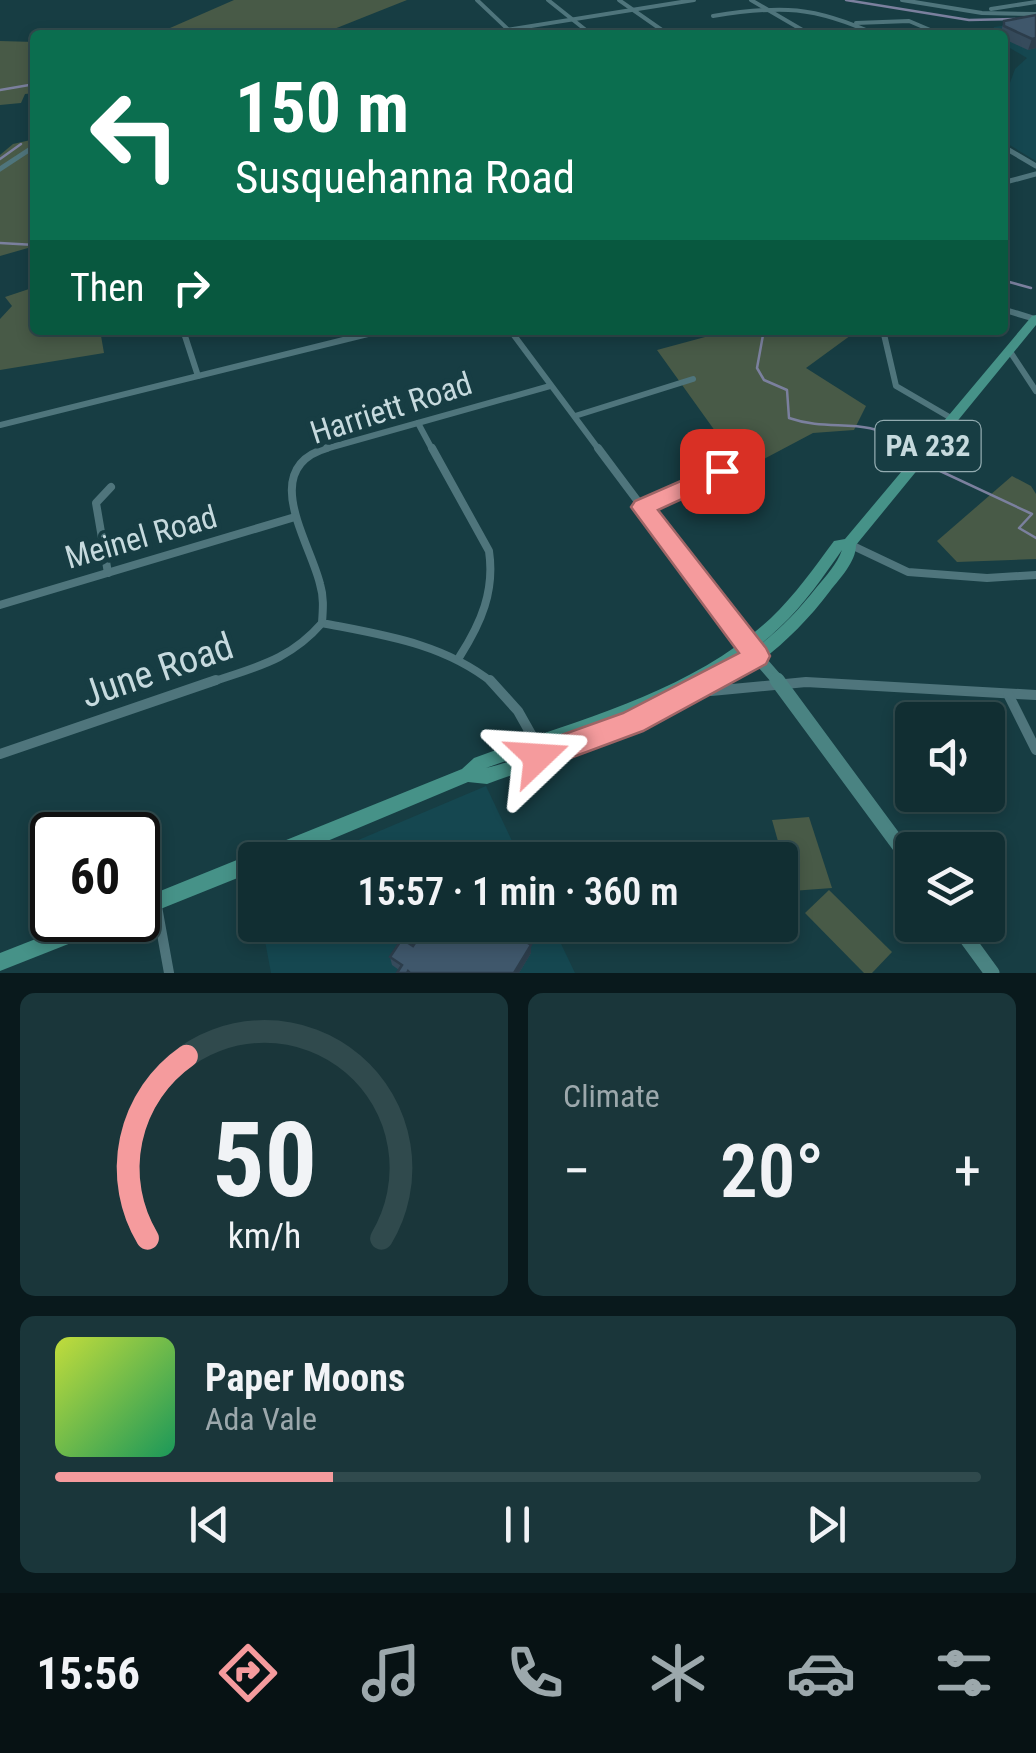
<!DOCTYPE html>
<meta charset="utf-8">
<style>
:root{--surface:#112e32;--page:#1a363a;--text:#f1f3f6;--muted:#9ca8ac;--line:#304a4d;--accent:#f59b9d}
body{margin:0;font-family:"Roboto Condensed",sans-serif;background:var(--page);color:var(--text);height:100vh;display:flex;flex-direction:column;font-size:38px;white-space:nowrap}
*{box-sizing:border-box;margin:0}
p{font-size:32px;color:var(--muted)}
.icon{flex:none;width:55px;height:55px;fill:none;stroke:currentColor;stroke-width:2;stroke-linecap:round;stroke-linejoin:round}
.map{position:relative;height:973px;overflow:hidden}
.drawer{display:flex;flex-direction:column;gap:20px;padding:20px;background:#09191c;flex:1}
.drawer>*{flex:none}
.top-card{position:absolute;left:30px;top:30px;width:978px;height:305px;border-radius:10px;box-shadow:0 5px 15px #0003,0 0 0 2px var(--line);background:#0b6e4f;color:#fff;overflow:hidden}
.fabs{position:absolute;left:895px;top:702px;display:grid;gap:20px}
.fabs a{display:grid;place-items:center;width:110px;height:110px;border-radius:10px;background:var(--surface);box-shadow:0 5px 15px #0003,0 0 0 2px var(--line);font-size:50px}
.speed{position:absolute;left:30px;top:812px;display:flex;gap:20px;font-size:50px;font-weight:700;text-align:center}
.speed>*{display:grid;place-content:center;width:130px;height:130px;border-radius:50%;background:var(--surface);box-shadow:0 5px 15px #0003,0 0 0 2px var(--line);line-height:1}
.speed .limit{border:5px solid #111;border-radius:15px;background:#fff;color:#111}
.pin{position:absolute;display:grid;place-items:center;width:85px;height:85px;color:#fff;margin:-42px;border-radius:20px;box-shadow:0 5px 15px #0006}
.me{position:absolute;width:110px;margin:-55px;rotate:70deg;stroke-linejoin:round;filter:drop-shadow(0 0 8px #0008)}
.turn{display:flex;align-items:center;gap:35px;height:210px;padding:0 40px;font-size:45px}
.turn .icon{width:130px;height:130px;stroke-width:2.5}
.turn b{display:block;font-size:70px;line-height:85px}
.then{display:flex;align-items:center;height:95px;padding:0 40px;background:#0003;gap:20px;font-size:38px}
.big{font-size:75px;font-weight:600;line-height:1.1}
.drawer .card{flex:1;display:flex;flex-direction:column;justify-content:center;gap:15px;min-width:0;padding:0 35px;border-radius:15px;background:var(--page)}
.drawer .dial{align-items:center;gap:0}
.dial svg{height:260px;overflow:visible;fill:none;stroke:var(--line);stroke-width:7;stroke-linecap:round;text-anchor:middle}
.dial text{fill:var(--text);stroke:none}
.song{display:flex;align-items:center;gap:30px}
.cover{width:120px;height:120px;border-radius:15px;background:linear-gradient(135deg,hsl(70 70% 55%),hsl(150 70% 35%))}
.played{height:10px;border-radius:5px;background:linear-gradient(90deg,var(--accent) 30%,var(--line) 30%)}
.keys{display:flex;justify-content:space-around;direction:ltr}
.heat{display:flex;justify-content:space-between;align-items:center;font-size:55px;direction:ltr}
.drawer .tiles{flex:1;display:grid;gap:20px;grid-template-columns:1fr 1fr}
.card:last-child{grid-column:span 2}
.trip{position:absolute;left:238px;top:842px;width:560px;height:100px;border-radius:10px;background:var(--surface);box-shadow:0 5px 15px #0003,0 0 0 2px var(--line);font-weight:600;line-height:100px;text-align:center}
.dock{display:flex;height:160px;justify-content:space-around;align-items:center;background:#071214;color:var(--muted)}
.dock .icon{width:70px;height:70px}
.dock .active{color:var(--accent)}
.dock b{font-size:45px;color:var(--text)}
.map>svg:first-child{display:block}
.built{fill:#154750}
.green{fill:#485a47}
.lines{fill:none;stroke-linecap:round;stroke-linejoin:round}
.stream{stroke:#7b809e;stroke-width:2.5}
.minor-far4{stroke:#4f757c;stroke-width:4}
.minor-far3{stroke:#4f757c;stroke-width:5}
.minor-far2{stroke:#4f757c;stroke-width:6}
.minor-far1{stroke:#4f757c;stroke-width:8}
.minor{stroke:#4f757c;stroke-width:10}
.secondary-far1{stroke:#4a8382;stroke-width:12}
.secondary{stroke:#4a8382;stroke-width:15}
.primary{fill:#469288;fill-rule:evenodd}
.wall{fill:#364b5c}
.shaded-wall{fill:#2c3d4b}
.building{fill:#3f576b;stroke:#2c3d4b;stroke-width:2.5}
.route{fill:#f59b9d;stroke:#9f6566;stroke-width:2.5}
.labels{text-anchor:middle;stroke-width:10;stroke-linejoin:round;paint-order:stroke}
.shield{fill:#173d43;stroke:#92abb0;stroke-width:2.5}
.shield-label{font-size:30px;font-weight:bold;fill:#c6dade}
.street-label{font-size:32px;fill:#c6dade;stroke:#173d43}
.near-street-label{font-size:38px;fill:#c6dade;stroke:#173d43}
</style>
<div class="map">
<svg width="1036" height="973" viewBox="0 0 1036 973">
<rect width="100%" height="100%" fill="#173d43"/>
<!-- built -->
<g class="built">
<path d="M1036,21V161L1003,141V102L1015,69L1027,58L1003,44L1002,35H992L994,27Z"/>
<path d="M486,786L521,860H311Z"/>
<path d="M262,925H552L575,973H271Z"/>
</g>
<!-- green -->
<g class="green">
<path d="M234,0H407L319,35H154Z"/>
<path d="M0,41L35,42V93L25,94L21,103L0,105Z"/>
<path d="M35,139V246L0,256V155L13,144Z"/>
<path d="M35,287V330H100L104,353L0,370V319L12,306L5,297Z"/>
<path d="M731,330H858L806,368L866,406L854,430L813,433L743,470L657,350Z"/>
<path d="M1012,476L1031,486L1036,494V559L957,562L937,541Z"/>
<path d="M809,817L832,888L792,891L772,820Z"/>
<path d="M829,890L892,952L872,973H864L805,913Z"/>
</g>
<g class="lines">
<!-- stream -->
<g class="stream">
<path d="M846,0L969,20L1015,19"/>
<path d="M0,90L35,84"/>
<path d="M30,100L35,88"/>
<path d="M30,107L35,109"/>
<path d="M32,137L35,130"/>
<path d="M0,159L21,144"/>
<path d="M0,243L35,245"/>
<path d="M1002,280L1031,288"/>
<path d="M758,330L763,335L757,368L764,380L787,390L789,418C832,433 863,415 904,443"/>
<path d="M938,470L1032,514L1019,528L1036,538"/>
</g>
<!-- minor-far4 -->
<g class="minor-far4">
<path d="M477,0L514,35"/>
<path d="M548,0L592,35"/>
<path d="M619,0L669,35"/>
<path d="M751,0L811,35"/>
<path d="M902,0L982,13L1036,14"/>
<path d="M991,9L1036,2"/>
<path d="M713,16C781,5 814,6 877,35"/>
<path d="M856,23L909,21L942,35"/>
<path d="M390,35L417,30L450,35"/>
<path d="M475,35L694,0"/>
<path d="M776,35L803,31"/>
<path d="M1002,67V76"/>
</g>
<!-- minor-far3 -->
<g class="minor-far3">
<path d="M1002,146L1036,166"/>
<path d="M0,169L35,146"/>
<path d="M1002,183L1036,174"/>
</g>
<!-- minor-far2 -->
<g class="minor-far2">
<path d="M1002,309L1035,319"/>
<path d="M183,330L198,376"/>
<path d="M510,330L600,451"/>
<path d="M883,330L896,386L951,418"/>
<path d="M1009,350L1036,391"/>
<path d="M575,416L693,379"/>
<path d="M418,423L433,451"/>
<path d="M0,425L384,330"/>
<path d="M318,451L550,386"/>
</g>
<!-- minor-far1 -->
<g class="minor-far1">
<path d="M327,448C258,468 310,542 320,584C324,597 323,609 322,623C383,635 443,643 493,683"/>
<path d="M432,448L489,551C495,591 481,623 460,656"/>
<path d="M598,448L746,646"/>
<path d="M643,507L722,471"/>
<path d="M849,544L908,572L987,578L1036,575"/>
<path d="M108,573L96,503L111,487"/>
<path d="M0,605L295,517"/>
<path d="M209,683C255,667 289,661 322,623"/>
<path d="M796,683H823"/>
</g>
<!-- minor -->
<g class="minor">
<path d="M490,680L518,711L536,743"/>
<path d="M711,691L806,682L1036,695"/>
<path d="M1008,694L1036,750"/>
<path d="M0,754L216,680"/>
<path d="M156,901L169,973"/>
</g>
<!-- secondary-far1 -->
<path class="secondary-far1" d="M753,652L780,683"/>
<!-- secondary -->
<g class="secondary">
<path d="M777,680L912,863"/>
<path d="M957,925L992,973"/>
</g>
<!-- primary -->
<g class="primary">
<path d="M1036,315V325L856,545C856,562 840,578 830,591C744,706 616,737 487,784L468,782L282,860H255V871L138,918V900L462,769L474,758C575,720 690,694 771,618C795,595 814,568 834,541L845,539L1032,316ZM842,550C837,564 826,576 816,588C753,669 667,706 573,739C544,749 515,761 486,768C585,732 701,703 780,627C804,605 823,577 842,550Z"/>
<path d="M84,920H117L114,926L0,971V953Z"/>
</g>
</g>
<!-- wall -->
<g class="wall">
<path d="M1036,15V48L1028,50L1002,38V35H1000L1004,21Z"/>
<path d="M411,928L531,945V953L519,973H397L399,970L392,965L390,957L413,946L417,939L412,936Z"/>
</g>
<!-- shaded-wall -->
<g class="shaded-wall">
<path d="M1036,38V48L1028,50L1032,39Z"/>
<path d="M531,945V953L519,973H514Z"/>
</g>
<!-- building -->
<g class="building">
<path d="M1036,15V38L1032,39L1004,26V21Z"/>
<path d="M413,925H501L531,945L514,973H410L408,971L407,973H397L402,965L390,957L402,939L413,946L421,934L411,928Z"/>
</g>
<!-- route -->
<path class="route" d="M722,463L733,471L730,477L658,510L766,648L770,656L766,664L643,731L538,770L528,766L524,757L528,747L623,713L739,653L631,507L635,501Z"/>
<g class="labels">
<!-- shield labels -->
<rect class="shield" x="875.5" y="421" width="105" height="50" rx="8"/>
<g class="shield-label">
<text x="928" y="456">PA 232</text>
</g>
<!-- street labels -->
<g class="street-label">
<text transform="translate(391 408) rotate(-18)" y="11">Harriett Road</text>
<text transform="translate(141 537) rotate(-16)" y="11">Meinel Road</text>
</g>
<!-- near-street labels -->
<g class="near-street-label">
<text transform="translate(157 670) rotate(-19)" y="13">June Road</text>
</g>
</g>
</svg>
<div class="fabs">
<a><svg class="icon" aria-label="sound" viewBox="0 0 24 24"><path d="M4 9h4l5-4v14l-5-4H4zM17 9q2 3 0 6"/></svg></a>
<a><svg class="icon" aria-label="layers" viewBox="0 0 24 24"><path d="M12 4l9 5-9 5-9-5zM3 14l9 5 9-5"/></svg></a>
</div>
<div class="speed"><div class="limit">60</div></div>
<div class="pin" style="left:722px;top:471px;background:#d93025"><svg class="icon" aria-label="arrive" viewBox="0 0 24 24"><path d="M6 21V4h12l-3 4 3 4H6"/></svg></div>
<svg class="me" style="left:538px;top:757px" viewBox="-20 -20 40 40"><path d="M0-17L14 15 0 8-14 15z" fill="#f59b9d" stroke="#fff" stroke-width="4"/></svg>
<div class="trip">15:57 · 1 min · 360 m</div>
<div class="top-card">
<div class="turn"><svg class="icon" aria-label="left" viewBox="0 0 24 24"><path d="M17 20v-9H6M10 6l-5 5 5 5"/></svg><div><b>150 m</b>Susquehanna Road</div></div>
<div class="then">Then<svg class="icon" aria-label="right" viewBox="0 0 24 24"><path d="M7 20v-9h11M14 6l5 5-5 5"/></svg></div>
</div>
</div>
<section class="drawer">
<div class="tiles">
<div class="card dial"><svg viewBox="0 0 100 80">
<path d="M14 69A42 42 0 1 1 86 69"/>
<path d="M14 69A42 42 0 0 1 26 13" stroke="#f59b9d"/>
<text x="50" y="56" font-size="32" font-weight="700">50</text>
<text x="50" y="72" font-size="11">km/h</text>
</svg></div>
<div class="card"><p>Climate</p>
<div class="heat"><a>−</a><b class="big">20°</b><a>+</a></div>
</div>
<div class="card">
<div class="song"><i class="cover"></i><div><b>Paper Moons</b><p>Ada Vale</p></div></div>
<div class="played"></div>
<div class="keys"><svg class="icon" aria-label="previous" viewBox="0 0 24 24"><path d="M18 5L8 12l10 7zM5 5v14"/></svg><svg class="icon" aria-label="pause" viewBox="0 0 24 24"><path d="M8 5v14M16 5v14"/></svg><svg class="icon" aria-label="next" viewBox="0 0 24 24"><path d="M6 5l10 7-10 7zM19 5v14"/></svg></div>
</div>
</div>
</section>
<nav class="dock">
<b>15:56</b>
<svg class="icon active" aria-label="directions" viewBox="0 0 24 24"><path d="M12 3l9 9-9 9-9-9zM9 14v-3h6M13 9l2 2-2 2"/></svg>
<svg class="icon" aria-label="music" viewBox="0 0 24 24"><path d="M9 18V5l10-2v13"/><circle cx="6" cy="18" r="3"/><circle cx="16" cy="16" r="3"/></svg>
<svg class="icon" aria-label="phone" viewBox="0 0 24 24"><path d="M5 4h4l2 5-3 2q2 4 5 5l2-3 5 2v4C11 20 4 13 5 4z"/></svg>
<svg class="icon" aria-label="climate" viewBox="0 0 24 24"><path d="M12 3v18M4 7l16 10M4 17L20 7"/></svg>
<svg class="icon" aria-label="car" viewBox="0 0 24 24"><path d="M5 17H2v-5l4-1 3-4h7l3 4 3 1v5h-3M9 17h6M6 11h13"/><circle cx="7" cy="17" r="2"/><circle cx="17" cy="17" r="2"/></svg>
<svg class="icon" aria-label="filters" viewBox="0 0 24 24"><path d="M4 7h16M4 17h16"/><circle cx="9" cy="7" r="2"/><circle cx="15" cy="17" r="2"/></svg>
</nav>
